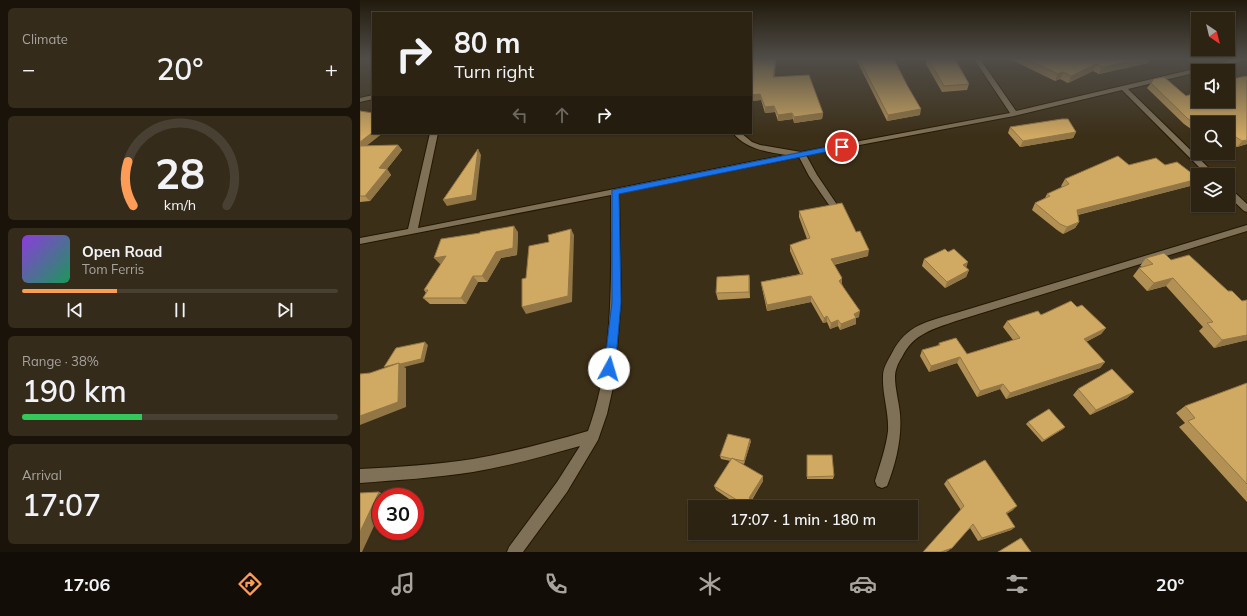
<!DOCTYPE html>
<meta charset="utf-8">
<style>
:root{--surface:#2d2312;--page:#352b1b;--text:#f1f3f6;--muted:#a7a49f;--line:#484032;--accent:#fd9c56}
body{margin:0;font-family:Mulish,sans-serif;background:var(--page);color:var(--text);height:100vh;display:flex;flex-direction:column;font-size:15px;white-space:nowrap}
*{box-sizing:border-box;margin:0}
p{font-size:13px;color:var(--muted)}
.icon{flex:none;width:22px;height:22px;fill:none;stroke:currentColor;stroke-width:2;stroke-linecap:round;stroke-linejoin:round}
.map{position:relative;flex:1;overflow:hidden}
.side{display:flex;flex-direction:column;gap:8px;padding:8px;background:#19130a;width:360px}
.side>*{flex:none}
.guide{position:absolute;left:12px;top:12px;width:380px;height:122px;border-radius:0px;box-shadow:0 1px 3px #0004,0 0 0 1px var(--line);background:#2d2312;color:var(--text);overflow:hidden}
.needle{width:26px;rotate:145deg}
.tools{position:absolute;left:831px;top:12px;display:grid;gap:8px}
.tools a{display:grid;place-items:center;width:44px;height:44px;border-radius:0px;background:var(--surface);box-shadow:0 1px 3px #0004,0 0 0 1px var(--line);font-size:20px}
.speed{position:absolute;left:12px;top:488px;display:flex;gap:8px;font-size:20px;font-weight:700;text-align:center}
.speed>*{display:grid;place-content:center;width:52px;height:52px;border-radius:50%;background:var(--surface);box-shadow:0 1px 3px #0004,0 0 0 1px var(--line);line-height:1}
.speed .limit{border:6px solid #d22;background:#fff;color:#111}
.pin{position:absolute;display:grid;place-items:center;width:34px;height:34px;color:#fff;margin:-17px;border:2px solid #fff;border-radius:50%;box-shadow:0 1px 4px #0007}
.me{position:absolute;width:44px;margin:-22px;rotate:6deg;stroke-linejoin:round;filter:drop-shadow(0 0 3px #0008)}
.turn{display:flex;align-items:center;gap:14px;height:84px;padding:0 16px;font-size:18px}
.turn .icon{width:52px;height:52px;stroke-width:2.5}
.turn b{display:block;font-size:28px;line-height:34px}
.lanes{display:flex;align-items:center;height:38px;padding:0 16px;background:#0003;justify-content:center;gap:20px;direction:ltr}
.lanes .off{opacity:.35}
.big{font-size:30px;font-weight:600;line-height:1.1}
.side .card{flex:1;display:flex;flex-direction:column;justify-content:center;gap:6px;min-width:0;padding:0 14px;border-radius:6px;background:var(--page)}
.side .dial{align-items:center;gap:0}
.dial svg{height:104px;overflow:visible;fill:none;stroke:var(--line);stroke-width:7;stroke-linecap:round;text-anchor:middle}
.dial text{fill:var(--text);stroke:none}
.song{display:flex;align-items:center;gap:12px}
.cover{width:48px;height:48px;border-radius:6px;background:linear-gradient(135deg,hsl(270 70% 55%),hsl(150 70% 35%))}
.played{height:4px;border-radius:2px;background:linear-gradient(90deg,var(--accent) 30%,var(--line) 30%)}
.keys{display:flex;justify-content:space-around;direction:ltr}
.heat{display:flex;justify-content:space-between;align-items:center;font-size:22px;direction:ltr}
.charge{height:6px;border-radius:3px;background:linear-gradient(90deg,#34c759 38%,var(--line) 0)}
.trip{position:absolute;left:328px;top:500px;width:230px;height:40px;border-radius:0px;background:var(--surface);box-shadow:0 1px 3px #0004,0 0 0 1px var(--line);font-weight:600;line-height:40px;text-align:center}
.dock{display:flex;height:64px;justify-content:space-around;align-items:center;background:#120e07;color:var(--muted)}
.dock .icon{width:28px;height:28px}
.dock .current{color:var(--accent)}
.dock b{font-size:18px;color:var(--text)}
main{display:flex;flex:1;min-height:0}
.map>svg:first-child{display:block}
.lines{fill:none;stroke-linecap:round;stroke-linejoin:round}
.minor-casing{stroke:#231701;stroke-width:2}
.minor{fill:#7f7157;fill-rule:evenodd}
.wall{fill:#b39154}
.shaded-wall{fill:#927645}
.building{fill:#d0a962;stroke:#927645}
.route{fill:#1a73e8;stroke:#114b97}
</style>
<main>
<section class="side">
<div class="card"><p>Climate</p>
<div class="heat"><a>−</a><b class="big">20°</b><a>+</a></div>
</div>
<div class="card dial"><svg viewBox="0 0 100 80">
<path d="M14 69A42 42 0 1 1 86 69"/>
<path d="M14 69A42 42 0 0 1 10 35" stroke="#fd9c56"/>
<text x="50" y="56" font-size="32" font-weight="700">28</text>
<text x="50" y="72" font-size="11">km/h</text>
</svg></div>
<div class="card">
<div class="song"><i class="cover"></i><div><b>Open Road</b><p>Tom Ferris</p></div></div>
<div class="played"></div>
<div class="keys"><svg class="icon" aria-label="previous" viewBox="0 0 24 24"><path d="M18 5L8 12l10 7zM5 5v14"/></svg><svg class="icon" aria-label="pause" viewBox="0 0 24 24"><path d="M8 5v14M16 5v14"/></svg><svg class="icon" aria-label="next" viewBox="0 0 24 24"><path d="M6 5l10 7-10 7zM19 5v14"/></svg></div>
</div>
<div class="card"><p>Range · 38%</p><b class="big">190 km</b><div class="charge"></div></div>
<div class="card"><p>Arrival</p><b class="big">17:07</b></div>
</section>
<div class="map">
<svg width="887" height="552" viewBox="0 0 887 552">
<rect width="100%" height="100%" fill="#3c2f18"/>
<g class="lines">
<!-- minor casing -->
<g class="minor-casing">
<g id="minor">
<path d="M614,59H620L656,111L877,59H887V60L768,89L856,175H847L762,90L654,116L446,155L457,175L478,206L474,209L471,208L449,176L439,157L259,193L261,302L254,383L247,414L238,440L207,492L163,552H147L149,547L197,482L220,446C184,456 149,466 113,472C75,478 38,480 0,483V469C38,467 75,465 113,459C152,452 190,442 228,431C255,359 251,271 251,195L0,244V238L48,229L70,133H78L58,228L426,155C407,152 386,149 373,133H381L392,142L400,145L441,152L650,113Z"/>
<path d="M13,95V99L0,102V98Z"/>
<path d="M868,188L871,189L887,204V212L884,211L868,196Z"/>
<path d="M887,225V231L596,321C573,329 553,334 542,357C538,363 535,370 535,377C535,389 539,402 540,414C542,438 536,463 527,486L522,488L517,486L515,481C520,464 526,448 528,431C529,412 522,394 523,376C523,368 528,360 532,353C547,324 567,322 596,313Z"/>
</g>
</g>
<!-- minor -->
<use href="#minor" class="minor"/>
</g>
<!-- wall -->
<g class="wall">
<path d="M496,59H534L560,115L527,121Z"/>
<path d="M567,59H595L609,84L607,90L582,92L566,64Z"/>
<path d="M650,59H790L788,63L739,74L733,71L708,83L700,79L695,81Z"/>
<path d="M416,62L414,77L463,113L462,119L434,123L433,119L418,121L415,112L405,113L401,100L391,101V67Z"/>
<path d="M887,76V144L877,147L868,141V123H838V134L824,124L787,88L791,83L794,79L804,77L826,96L838,92V101H868V81L877,78Z"/>
<path d="M0,111L6,146L38,145L42,150L27,169L31,175L10,201L0,202Z"/>
<path d="M650,127L716,132L713,138L660,147L648,133Z"/>
<path d="M769,165H805L834,185L718,215L719,222L715,228L703,234L697,230L672,210L675,203L685,198L687,194L702,187L701,186L705,179Z"/>
<path d="M439,211L496,232L508,256L474,265L482,284L499,317L496,318V324L480,330L478,326L470,329L467,322L463,323L451,302L407,311L402,288L401,282L440,274L430,251V245L447,239L439,217Z"/>
<path d="M158,232L157,255L141,258L127,282H118L106,304H70L63,298L66,293L64,290L81,264H80Z"/>
<path d="M786,258L811,260L868,291L882,301L887,300V340L854,348L839,331L843,327L806,286L787,291L773,276L779,268L782,267L780,266Z"/>
<path d="M564,259L606,268L609,270L606,277L585,288L562,266Z"/>
<path d="M389,275L390,282V298L358,300L356,293Z"/>
<path d="M717,307L746,328L741,334L726,342L745,362L740,368L646,399L640,389L617,397L597,363L569,372L560,356L562,350L578,346L579,343L607,354L653,340L643,327L647,321Z"/>
<path d="M887,383V502L819,427L825,423L816,413L825,406Z"/>
<path d="M718,389L774,392L767,398L730,415L713,395Z"/>
<path d="M668,422L705,427L703,429L682,442L666,424Z"/>
<path d="M391,441L384,464L380,463L403,481L392,500L375,503L356,490L354,486L371,461L361,459L360,456Z"/>
<path d="M447,455L474,476L473,479H447Z"/>
<path d="M587,480L653,510L646,514L655,527L651,530L618,541L610,528L588,551L601,510L584,484Z"/>
<path d="M372,533H384L381,539Z"/>
</g>
<!-- shaded-wall -->
<g class="shaded-wall">
<path d="M416,59V62L414,83L413,77Z"/>
<path d="M780,59H790L788,63L739,74L742,67Z"/>
<path d="M736,64L733,71L708,83L711,76Z"/>
<path d="M703,72L700,79L695,81L698,74Z"/>
<path d="M400,94L401,100L391,101V95Z"/>
<path d="M414,106L415,112L405,113V107Z"/>
<path d="M561,109L560,115L527,121L528,115Z"/>
<path d="M432,113L433,119L418,121V115Z"/>
<path d="M463,113L462,119L434,123V117Z"/>
<path d="M13,132V133H23L0,151V142Z"/>
<path d="M716,132L713,138L660,147L663,141Z"/>
<path d="M887,140V144L877,147L882,141Z"/>
<path d="M38,145L42,150L27,169L31,175L10,201L5,196L19,168Z"/>
<path d="M118,149L121,155L116,200L87,206L83,200Z"/>
<path d="M838,179L834,185L713,216L717,210Z"/>
<path d="M719,222L715,228L703,234L707,227Z"/>
<path d="M154,226L158,232L157,255L141,258L127,282L122,276L136,252Z"/>
<path d="M211,229L214,235L212,302L166,314L162,307Z"/>
<path d="M509,250L508,256L471,265V259Z"/>
<path d="M86,256L91,263L80,264L74,258Z"/>
<path d="M608,262L606,269L603,265Z"/>
<path d="M609,270L606,277L585,288L587,282Z"/>
<path d="M389,275L390,282V298L389,292Z"/>
<path d="M113,276L118,282L106,304L101,298Z"/>
<path d="M482,278V284L479,281Z"/>
<path d="M813,278L806,286L787,291L794,283Z"/>
<path d="M451,296V302L407,311V305Z"/>
<path d="M500,311L499,317L496,318V324L480,330L481,324L494,314Z"/>
<path d="M467,316V322L463,323L464,318Z"/>
<path d="M478,320V326L470,329L471,323Z"/>
<path d="M746,328L741,334L719,345L724,339Z"/>
<path d="M887,335V340L854,348L862,340Z"/>
<path d="M65,342L68,345L64,362L44,367L46,368V407L0,425V416L39,363Z"/>
<path d="M600,357L597,363L569,372L571,366Z"/>
<path d="M745,362L740,368L646,399L650,393Z"/>
<path d="M643,384L640,389L617,397L620,391Z"/>
<path d="M774,392L767,398L730,415L736,410Z"/>
<path d="M705,427L703,429L682,442L684,440Z"/>
<path d="M390,439L391,441L384,464V461Z"/>
<path d="M403,476V481L390,502L389,498Z"/>
<path d="M19,492L28,496V497H21V511L2,552H0V532Z"/>
<path d="M657,506L653,510L642,517L646,513Z"/>
<path d="M655,527L651,530L618,541L622,538Z"/>
<path d="M381,533H384L381,539L380,535Z"/>
<path d="M592,548L588,551L586,552H581Z"/>
</g>
<!-- building -->
<g class="building">
<path d="M392,59H416L413,77L449,75L463,113L434,117L432,113L418,115L414,106L405,107L400,94L391,95V67Z"/>
<path d="M499,59H534L547,85L561,109L528,115Z"/>
<path d="M568,59H595L609,84L584,86Z"/>
<path d="M666,59H780L742,67L736,64L711,76L703,72L698,74Z"/>
<path d="M887,76V140L882,141L868,132V123H838V125L828,119L791,83L794,79L804,77L826,96L838,92V101H868V81L877,78Z"/>
<path d="M0,111L13,113V132L0,142Z"/>
<path d="M702,119H708L716,132L663,141L650,127Z"/>
<path d="M38,145L19,168L27,169L5,196H0V146Z"/>
<path d="M118,149L112,195L83,200Z"/>
<path d="M758,156L769,165L796,158L805,165L817,162L838,178V179L717,210L719,222L707,227L700,224L675,203L690,196L687,194L709,184L705,179Z"/>
<path d="M482,203L496,232L500,231L509,250L471,259L482,278L479,281L500,311L494,314L496,318L481,324L478,320L471,323L467,316L464,318L451,296L407,305L401,282L443,274L430,245L450,238L439,211Z"/>
<path d="M154,226L153,248L136,252L122,276H113L101,298H63L68,290H64L86,256L74,258L81,239L120,233V232Z"/>
<path d="M211,229L208,296L162,307V279L166,278L169,246L189,242L188,235Z"/>
<path d="M585,249L588,252L594,249L608,262L603,265L609,270L587,282L564,259Z"/>
<path d="M804,253L811,260L829,255L868,291H872L882,301L887,300V335L862,340L847,323L853,322L813,278L794,283L779,268L793,264L786,258Z"/>
<path d="M389,275V292L356,293L357,277Z"/>
<path d="M711,301L717,307L722,305L746,328L724,339L745,362L650,393L643,384L620,391L600,357L571,366L562,350L580,345L579,343L596,338L607,354L660,338L647,321L678,311L681,315Z"/>
<path d="M65,342L61,359L40,364L39,363L24,367L36,348Z"/>
<path d="M39,363L38,402L0,416V374L10,373Z"/>
<path d="M752,369L774,392L736,410L718,389Z"/>
<path d="M887,383V484L828,421L835,418L825,406Z"/>
<path d="M689,409L705,427L684,440L668,422Z"/>
<path d="M368,434L390,439L384,461L374,459L372,458V459L360,456Z"/>
<path d="M447,455H472L474,476L447,477Z"/>
<path d="M372,458L403,476L389,498L398,504L397,507H372L377,500L354,486Z"/>
<path d="M625,460L657,506L646,513L655,527L622,538L613,524L592,548L581,552H563L604,506L587,480Z"/>
<path d="M19,492L0,532V493Z"/>
<path d="M376,533H381L380,535Z"/>
<path d="M661,538L671,552H638Z"/>
</g>
<!-- sky -->
<linearGradient id="sky" x2="0" y2="1"><stop stop-color="#211a0d"/><stop offset="0.43" stop-color="#504d48"/><stop offset="1" stop-color="#504d48" stop-opacity="0"/></linearGradient>
<rect width="887" height="136" fill="url(#sky)"/>
<!-- route -->
<path class="route" d="M482,144L486,147L485,148L259,194L261,302L255,369L253,372L249,374L246,372L244,369L252,302V190Z"/>
</svg>
<div class="tools">
<a><svg class="needle" viewBox="-14 -14 28 28"><path d="M0-13l5 13h-10z" fill="#e53935"/><path d="M0 13l5-13h-10z" fill="#a7a49f"/></svg></a>
<a><svg class="icon" aria-label="sound" viewBox="0 0 24 24"><path d="M4 9h4l5-4v14l-5-4H4zM17 9q2 3 0 6"/></svg></a>
<a><svg class="icon" aria-label="search" viewBox="0 0 24 24"><circle cx="10" cy="10" r="6"/><path d="M15 15l6 6"/></svg></a>
<a><svg class="icon" aria-label="layers" viewBox="0 0 24 24"><path d="M12 4l9 5-9 5-9-5zM3 14l9 5 9-5"/></svg></a>
</div>
<div class="speed"><div class="limit">30</div></div>
<div class="pin" style="left:482px;top:147px;background:#d93025"><svg class="icon" aria-label="arrive" viewBox="0 0 24 24"><path d="M6 21V4h12l-3 4 3 4H6"/></svg></div>
<svg class="me" style="left:249px;top:369px" viewBox="-20 -20 40 40"><circle r="19" fill="#fff"/><path d="M0-13L10 11 0 6-10 11z" fill="#1a73e8"/></svg>
<div class="trip">17:07 · 1 min · 180 m</div>
<div class="guide">
<div class="turn"><svg class="icon" aria-label="right" viewBox="0 0 24 24"><path d="M7 20v-9h11M14 6l5 5-5 5"/></svg><div><b>80 m</b>Turn right</div></div>
<div class="lanes"><svg class="icon off" aria-label="left" viewBox="0 0 24 24"><path d="M17 20v-9H6M10 6l-5 5 5 5"/></svg><svg class="icon off" aria-label="ahead" viewBox="0 0 24 24"><path d="M12 20V5M6 11l6-6 6 6"/></svg><svg class="icon" aria-label="right" viewBox="0 0 24 24"><path d="M7 20v-9h11M14 6l5 5-5 5"/></svg></div>
</div>
</div>
</main>
<nav class="dock">
<b>17:06</b>
<svg class="icon current" aria-label="directions" viewBox="0 0 24 24"><path d="M12 3l9 9-9 9-9-9zM9 14v-3h6M13 9l2 2-2 2"/></svg>
<svg class="icon" aria-label="music" viewBox="0 0 24 24"><path d="M9 18V5l10-2v13"/><circle cx="6" cy="18" r="3"/><circle cx="16" cy="16" r="3"/></svg>
<svg class="icon" aria-label="phone" viewBox="0 0 24 24"><path d="M5 4h4l2 5-3 2q2 4 5 5l2-3 5 2v4C11 20 4 13 5 4z"/></svg>
<svg class="icon" aria-label="climate" viewBox="0 0 24 24"><path d="M12 3v18M4 7l16 10M4 17L20 7"/></svg>
<svg class="icon" aria-label="car" viewBox="0 0 24 24"><path d="M5 17H2v-5l4-1 3-4h7l3 4 3 1v5h-3M9 17h6M6 11h13"/><circle cx="7" cy="17" r="2"/><circle cx="17" cy="17" r="2"/></svg>
<svg class="icon" aria-label="filters" viewBox="0 0 24 24"><path d="M4 7h16M4 17h16"/><circle cx="9" cy="7" r="2"/><circle cx="15" cy="17" r="2"/></svg>
<b>20°</b>
</nav>
